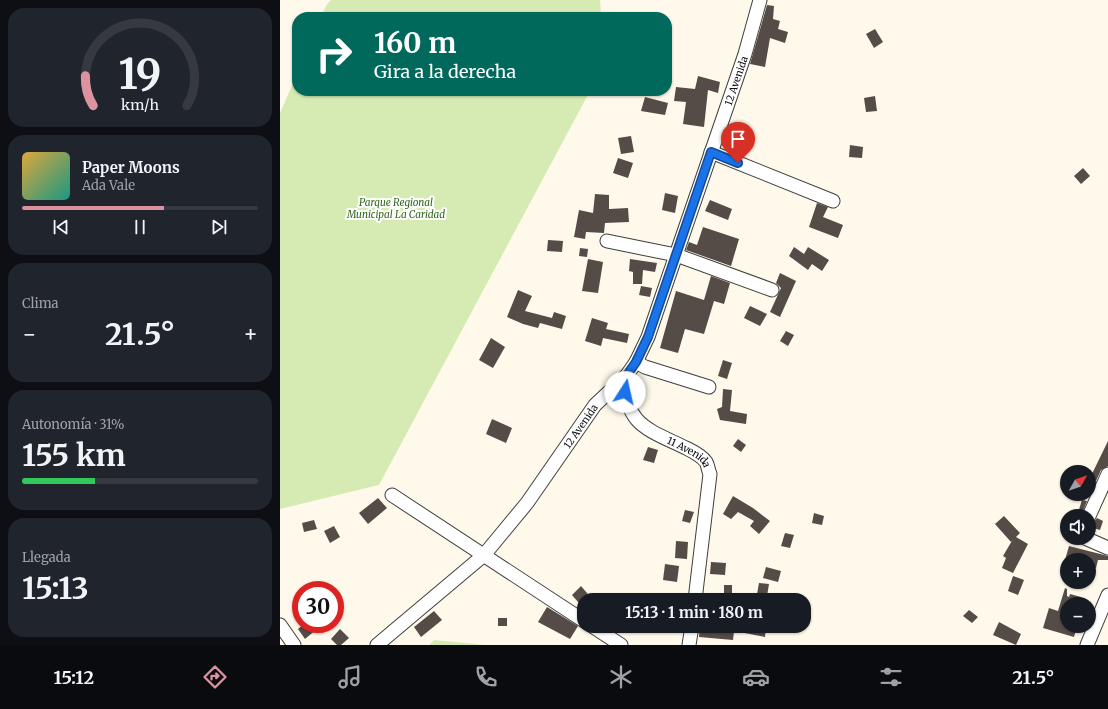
<!DOCTYPE html>
<html lang="es">
<meta charset="utf-8">
<style>
:root{--surface:#171b24;--page:#20242c;--text:#f1f3f6;--muted:#9ea1a6;--line:#363941;--accent:#dc939f}
body{margin:0;font-family:Merriweather,serif;background:var(--page);color:var(--text);height:100vh;display:flex;flex-direction:column;font-size:15px;white-space:nowrap}
*{box-sizing:border-box;margin:0}
p{font-size:13px;color:var(--muted)}
.icon{flex:none;width:22px;height:22px;fill:none;stroke:currentColor;stroke-width:2;stroke-linecap:round;stroke-linejoin:round}
.map{position:relative;flex:1;overflow:hidden}
.details{display:flex;flex-direction:column;gap:8px;padding:8px;background:#0d0f14;width:280px}
.details>*{flex:none}
.top-card{position:absolute;left:12px;top:12px;width:380px;height:84px;border-radius:16px;box-shadow:0 1px 3px #0004;background:#00695c;color:#fff;overflow:hidden}
.needle{width:26px;rotate:50deg}
.buttons{position:absolute;left:780px;top:465px;display:grid;gap:8px}
.buttons a{display:grid;place-items:center;width:36px;height:36px;border-radius:50%;background:var(--surface);box-shadow:0 1px 3px #0004;font-size:20px}
.speed{position:absolute;left:12px;top:581px;display:flex;gap:8px;font-size:20px;font-weight:700;text-align:center}
.speed>*{display:grid;place-content:center;width:52px;height:52px;border-radius:50%;background:var(--surface);box-shadow:0 1px 3px #0004;line-height:1}
.speed .limit{border:6px solid #d22;background:#fff;color:#111}
.pin{position:absolute;display:grid;place-items:center;width:34px;height:34px;color:#fff;margin:-41px -17px;border-radius:50% 50% 50% 0;rotate:-45deg;box-shadow:0 0 4px #0007}
.pin .icon{rotate:45deg}
.me{position:absolute;width:44px;margin:-22px;rotate:10deg;stroke-linejoin:round;filter:drop-shadow(0 0 3px #0008)}
.turn{display:flex;align-items:center;gap:14px;height:84px;padding:0 16px;font-size:18px}
.turn .icon{width:52px;height:52px;stroke-width:2.5}
.turn b{display:block;font-size:28px;line-height:34px}
.big{font-size:30px;font-weight:700;line-height:1.1}
.details .card{flex:1;display:flex;flex-direction:column;justify-content:center;gap:6px;min-width:0;padding:0 14px;border-radius:16px;background:var(--page)}
.details .dial{align-items:center;gap:0}
.dial svg{height:104px;overflow:visible;fill:none;stroke:var(--line);stroke-width:7;stroke-linecap:round;text-anchor:middle}
.dial text{fill:var(--text);stroke:none}
.song{display:flex;align-items:center;gap:12px}
.cover{width:48px;height:48px;border-radius:6px;background:linear-gradient(135deg,hsl(40 70% 55%),hsl(170 70% 35%))}
.played{height:4px;border-radius:2px;background:linear-gradient(90deg,var(--accent) 60%,var(--line) 60%)}
.keys{display:flex;justify-content:space-around;direction:ltr}
.heat{display:flex;justify-content:space-between;align-items:center;font-size:22px;direction:ltr}
.charge{height:6px;border-radius:3px;background:linear-gradient(90deg,#34c759 31%,var(--line) 0)}
.trip{position:absolute;left:297px;top:593px;width:234px;height:40px;border-radius:16px;background:var(--surface);box-shadow:0 1px 3px #0004;font-weight:700;line-height:40px;text-align:center}
.menu{display:flex;height:64px;justify-content:space-around;align-items:center;background:#090b0e;color:var(--muted)}
.menu .icon{width:28px;height:28px}
.menu .selected{color:var(--accent)}
.menu b{font-size:18px;color:var(--text)}
main{display:flex;flex:1;min-height:0}
.map>svg:first-child{display:block}
.green{fill:#d5ebb3}
.building{fill:#554c48}
.lines{fill:none;stroke-linecap:round;stroke-linejoin:round}
.minor-casing{stroke:#3f3f3f;stroke-width:15}
.minor{stroke:#fff;stroke-width:13}
.route-casing{stroke:#114b97;stroke-width:10}
.route{stroke:#1a73e8;stroke-width:7}
.labels{text-anchor:middle;stroke-width:4;stroke-linejoin:round;paint-order:stroke}
.street-label{font-size:10px;fill:#0c0c0c;stroke:#fff}
.park-label{font-size:10px;font-style:italic;fill:#30671a;stroke:#fff}
</style>
<main>
<section class="details">
<div class="card dial"><svg viewBox="0 0 100 80">
<path d="M14 69A42 42 0 1 1 86 69"/>
<path d="M14 69A42 42 0 0 1 8 46" stroke="#dc939f"/>
<text x="50" y="56" font-size="32" font-weight="700">19</text>
<text x="50" y="72" font-size="11">km/h</text>
</svg></div>
<div class="card">
<div class="song"><i class="cover"></i><div><b>Paper Moons</b><p>Ada Vale</p></div></div>
<div class="played"></div>
<div class="keys"><svg class="icon" aria-label="previous" viewBox="0 0 24 24"><path d="M18 5L8 12l10 7zM5 5v14"/></svg><svg class="icon" aria-label="pause" viewBox="0 0 24 24"><path d="M8 5v14M16 5v14"/></svg><svg class="icon" aria-label="next" viewBox="0 0 24 24"><path d="M6 5l10 7-10 7zM19 5v14"/></svg></div>
</div>
<div class="card"><p>Clima</p>
<div class="heat"><a>−</a><b class="big">21.5°</b><a>+</a></div>
</div>
<div class="card"><p>Autonomía · 31%</p><b class="big">155 km</b><div class="charge"></div></div>
<div class="card"><p>Llegada</p><b class="big">15:13</b></div>
</section>
<div class="map">
<svg width="828" height="645" viewBox="0 0 828 645">
<rect width="100%" height="100%" fill="#fff9eb"/>
<!-- green -->
<g class="green">
<path d="M51,0H320L321,17H41L47,4Z"/>
<path d="M17,74V91H310L99,485L0,509V113Z"/>
<path d="M154,640L206,645H149Z"/>
</g>
<!-- building -->
<g class="building">
<path d="M487,5L494,6L493,19L500,21L498,29L508,32L505,43L490,38L485,67L470,64Z"/>
<path d="M595,29L603,42L594,48L586,34Z"/>
<path d="M418,76L440,82L438,93L428,90L424,127L403,124L406,102L394,101L396,87L415,89Z"/>
<path d="M595,96L597,111L586,112L584,98Z"/>
<path d="M365,97L388,103L385,115L361,111Z"/>
<path d="M351,136L354,152L341,154L338,138Z"/>
<path d="M570,145L583,147L582,158L569,157Z"/>
<path d="M338,158L353,163L348,178L333,173Z"/>
<path d="M803,168L810,176L801,184L794,176Z"/>
<path d="M385,193L398,196L395,213L382,210Z"/>
<path d="M315,194L329,195V209L348,208L349,222L325,223L324,233L306,232L305,239L294,237L299,210L313,213Z"/>
<path d="M430,200L452,209L448,220L425,211Z"/>
<path d="M537,203L548,207L543,217L563,225L558,238L529,227Z"/>
<path d="M423,227L459,239L451,266L406,250L409,242L417,245Z"/>
<path d="M268,240L283,241L282,252L267,251Z"/>
<path d="M514,247L524,254L528,247L549,260L542,271L532,264L528,270L509,256Z"/>
<path d="M300,248L308,249L307,257L299,256Z"/>
<path d="M308,259L323,262L318,293L302,291Z"/>
<path d="M350,259L377,263L375,272L363,270L362,284H353V272L349,271Z"/>
<path d="M500,273L516,281L500,317L490,312L501,288L496,283Z"/>
<path d="M431,276L450,283L444,304L434,301L424,334L405,329L398,353L380,348L396,291L424,300Z"/>
<path d="M361,286L372,288L370,297L359,295Z"/>
<path d="M238,290L252,296L245,311L272,318L274,312L286,316L282,329L260,323L258,328L243,324L227,317Z"/>
<path d="M470,306L487,314L480,326L464,318Z"/>
<path d="M312,318L328,323L326,329L349,334L347,343L323,338L321,346L305,341Z"/>
<path d="M506,331L514,335L508,346L500,341Z"/>
<path d="M211,338L225,347L213,368L199,360Z"/>
<path d="M443,360L452,363L447,379L438,376Z"/>
<path d="M443,389L452,390L450,411L467,414L466,424L440,420L437,409L442,407Z"/>
<path d="M212,419L232,428L226,443L206,434Z"/>
<path d="M458,439L466,445L461,452L453,446Z"/>
<path d="M828,441V466L821,470L816,481L810,478Z"/>
<path d="M368,447L378,450L374,463L363,460Z"/>
<path d="M453,496L473,508L490,521L479,534L470,526L474,521L458,512L451,519L443,514Z"/>
<path d="M98,498L107,508L88,524L79,513Z"/>
<path d="M802,500L807,501L801,516H797Z"/>
<path d="M405,510L414,512L410,523L402,521Z"/>
<path d="M534,513L544,516L542,525L532,523Z"/>
<path d="M724,516L740,533L736,537L748,544L733,573L722,568L726,558L723,556L733,539L731,542L715,524Z"/>
<path d="M817,518L823,521L820,530L810,527Z"/>
<path d="M34,520L37,529L24,532L22,523Z"/>
<path d="M54,526L60,537L50,543L44,531Z"/>
<path d="M505,533L514,535L510,548L501,546Z"/>
<path d="M396,541L408,542L407,559L395,558Z"/>
<path d="M789,546L828,556V560H818L816,568L809,565V560H785Z"/>
<path d="M431,562L446,563L445,575L430,574Z"/>
<path d="M385,564L399,566L397,582L383,580Z"/>
<path d="M486,567L501,571L498,582L483,578Z"/>
<path d="M733,576L744,580L738,595L728,591Z"/>
<path d="M479,583L489,584L487,596L477,594Z"/>
<path d="M444,585H452V593L444,594Z"/>
<path d="M301,586L313,600H304V609L292,595Z"/>
<path d="M785,588L787,589V596L789,597L790,594L801,597L800,600L806,601L805,604H787V626H797L794,637L763,628L769,608L778,611Z"/>
<path d="M267,607L298,626L290,639L258,622Z"/>
<path d="M689,610L698,617L692,623L683,616Z"/>
<path d="M154,611L162,620L141,637L134,627Z"/>
<rect x="218" y="618" width="9" height="8"/>
<path d="M719,622L741,634L736,645L713,635Z"/>
<path d="M24,624H43L25,639L18,629Z"/>
<path d="M420,626H486L485,637L454,631L453,640L419,637Z"/>
<path d="M60,629L69,638L61,645H57L51,639Z"/>
</g>
<g class="lines">
<!-- minor casing -->
<g class="minor-casing">
<g id="minor">
<path d="M431,152L553,201"/>
<path d="M327,241L396,255L492,290"/>
<path d="M356,362L365,367L429,387"/>
<path id="s1" d="M347,375C342,424 367,429 406,448C412,451 421,455 426,462C428,465 428,470 430,474L415,600"/>
<path d="M112,495L304,621"/>
<path d="M809,516L828,474"/>
<path d="M805,538L828,548"/>
<path d="M0,625L14,645"/>
<path d="M312,626L341,645"/>
<path id="s2" d="M97,645L204,555L247,503L315,405L347,375L356,362L368,337L396,255L465,54L480,0"/>
<path d="M409,645L412,626"/>
<path d="M807,645L828,595"/>
</g>
</g>
<!-- minor -->
<use href="#minor" class="minor"/>
</g>
<g class="lines">
<!-- route casing -->
<g class="route-casing">
<path id="route" d="M345,392L347,375L356,362L368,337L431,152L458,163"/>
</g>
<!-- route -->
<use href="#route" class="route"/>
</g>
<g class="labels">
<!-- street labels -->
<g class="street-label">
<text dy="4" stroke="none"><textPath href="#s2" startOffset="685">12 Avenida</textPath></text>
<text dy="4" stroke="none"><textPath href="#s2" startOffset="301">12 Avenida</textPath></text>
<text dy="4" stroke="none"><textPath href="#s1" startOffset="109">11 Avenida</textPath></text>
</g>
<!-- park labels -->
<g class="park-label">
<text x="116" y="206">Parque Regional<tspan x="116" dy="12">Municipal La Caridad</tspan></text>
</g>
</g>
</svg>
<div class="buttons">
<a><svg class="needle" viewBox="-14 -14 28 28"><path d="M0-13l5 13h-10z" fill="#e53935"/><path d="M0 13l5-13h-10z" fill="#9ea1a6"/></svg></a>
<a><svg class="icon" aria-label="sound" viewBox="0 0 24 24"><path d="M4 9h4l5-4v14l-5-4H4zM17 9q2 3 0 6"/></svg></a>
<a>+</a>
<a>−</a>
</div>
<div class="speed"><div class="limit">30</div></div>
<div class="pin" style="left:458px;top:163px;background:#d93025"><svg class="icon" aria-label="arrive" viewBox="0 0 24 24"><path d="M6 21V4h12l-3 4 3 4H6"/></svg></div>
<svg class="me" style="left:345px;top:392px" viewBox="-20 -20 40 40"><circle r="19" fill="#fff"/><path d="M0-13L10 11 0 6-10 11z" fill="#1a73e8"/></svg>
<div class="trip">15:13 · 1 min · 180 m</div>
<div class="top-card">
<div class="turn"><svg class="icon" aria-label="right" viewBox="0 0 24 24"><path d="M7 20v-9h11M14 6l5 5-5 5"/></svg><div><b>160 m</b>Gira a la derecha</div></div>
</div>
</div>
</main>
<nav class="menu">
<b>15:12</b>
<svg class="icon selected" aria-label="directions" viewBox="0 0 24 24"><path d="M12 3l9 9-9 9-9-9zM9 14v-3h6M13 9l2 2-2 2"/></svg>
<svg class="icon" aria-label="music" viewBox="0 0 24 24"><path d="M9 18V5l10-2v13"/><circle cx="6" cy="18" r="3"/><circle cx="16" cy="16" r="3"/></svg>
<svg class="icon" aria-label="phone" viewBox="0 0 24 24"><path d="M5 4h4l2 5-3 2q2 4 5 5l2-3 5 2v4C11 20 4 13 5 4z"/></svg>
<svg class="icon" aria-label="climate" viewBox="0 0 24 24"><path d="M12 3v18M4 7l16 10M4 17L20 7"/></svg>
<svg class="icon" aria-label="car" viewBox="0 0 24 24"><path d="M5 17H2v-5l4-1 3-4h7l3 4 3 1v5h-3M9 17h6M6 11h13"/><circle cx="7" cy="17" r="2"/><circle cx="17" cy="17" r="2"/></svg>
<svg class="icon" aria-label="filters" viewBox="0 0 24 24"><path d="M4 7h16M4 17h16"/><circle cx="9" cy="7" r="2"/><circle cx="15" cy="17" r="2"/></svg>
<b>21.5°</b>
</nav>
